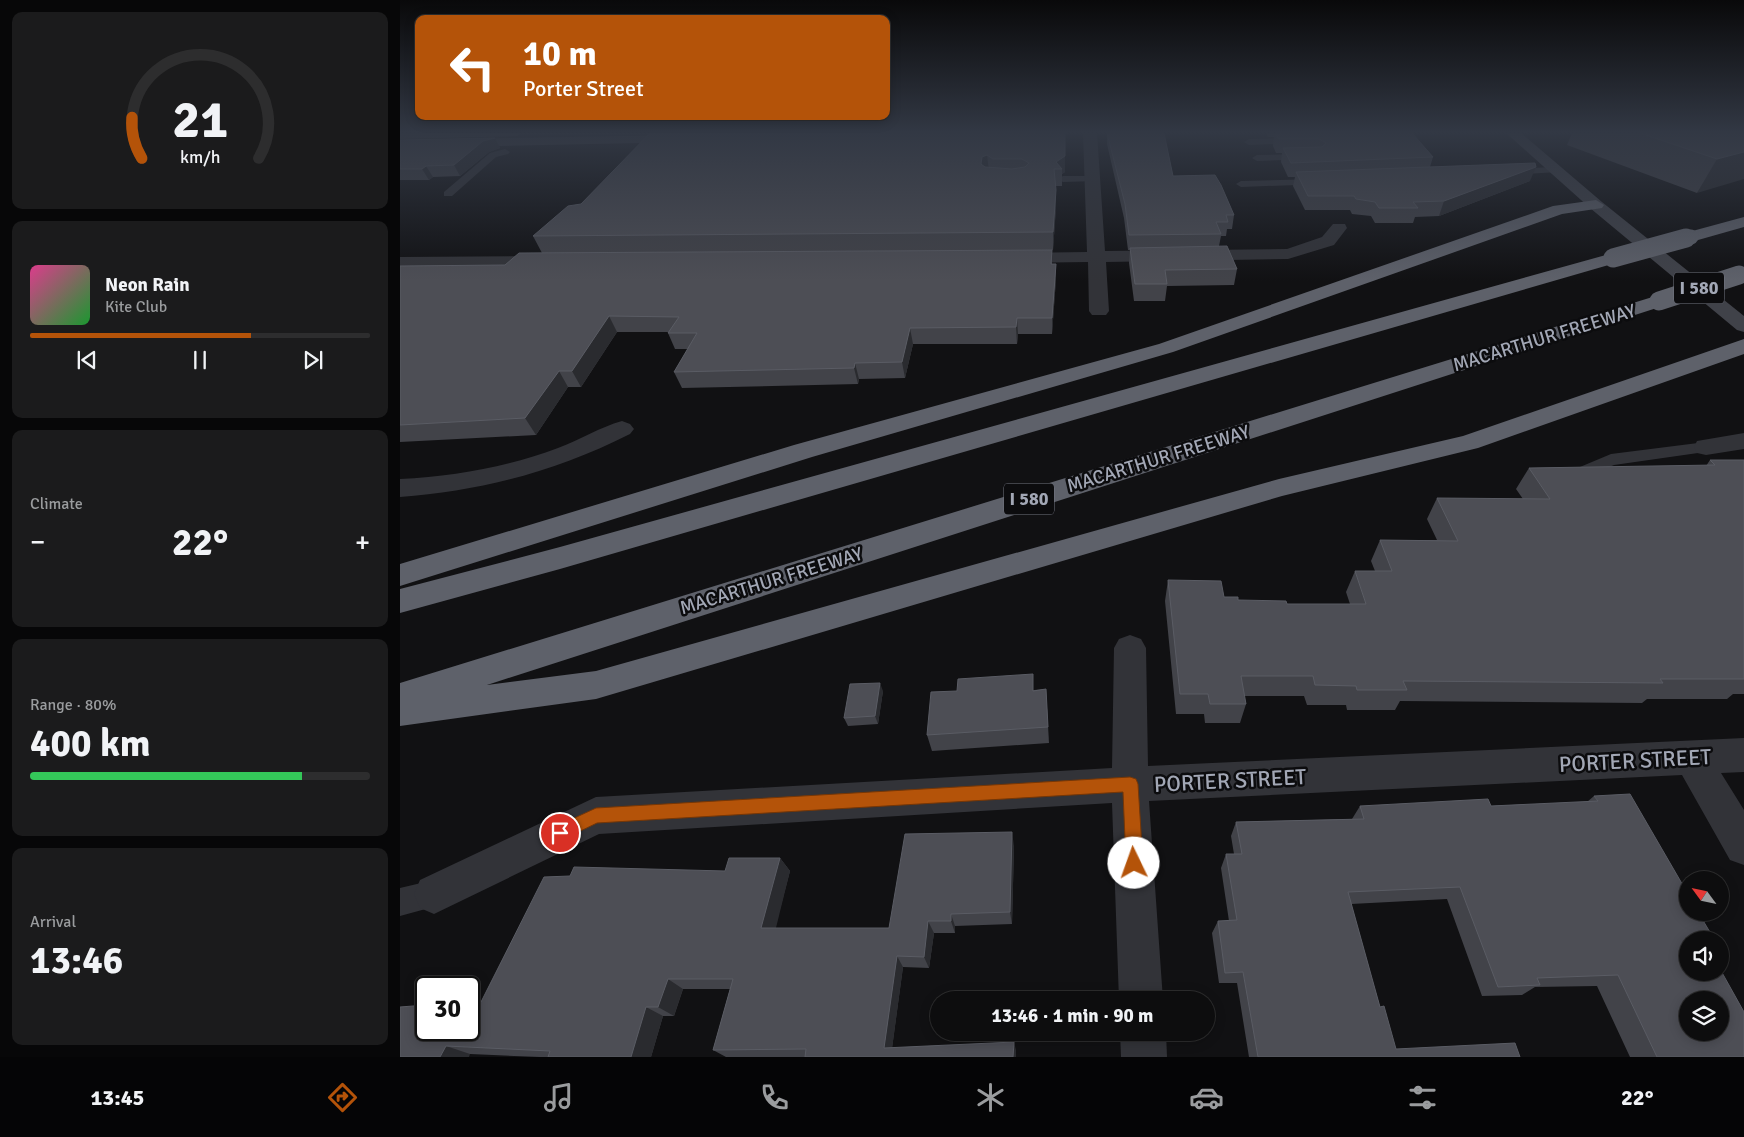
<!DOCTYPE html>
<meta charset="utf-8">
<style>
:root{--surface:#0d0d0e;--page:#1b1b1c;--text:#f1f3f6;--muted:#9a9c9e;--line:#2d2d2e;--accent:#b45309}
body{margin:0;font-family:Signika,sans-serif;background:var(--page);color:var(--text);height:100vh;display:flex;flex-direction:column;font-size:19px;white-space:nowrap}
*{box-sizing:border-box;margin:0}
p{font-size:16px;color:var(--muted)}
.icon{flex:none;width:28px;height:28px;fill:none;stroke:currentColor;stroke-width:2;stroke-linecap:round;stroke-linejoin:round}
.map{position:relative;flex:1;overflow:hidden}
.panel{display:flex;flex-direction:column;gap:12px;padding:12px;background:#070708;width:400px}
.panel>*{flex:none}
.guide{position:absolute;left:15px;top:15px;width:475px;height:105px;border-radius:10px;box-shadow:0 2px 12px #0003,0 0 0 1px var(--line);background:#b45309;color:#fff;overflow:hidden}
.needle{width:32px;rotate:303deg}
.buttons{position:absolute;left:1279px;top:871px;display:grid;gap:10px}
.buttons a{display:grid;place-items:center;width:50px;height:50px;border-radius:50%;background:var(--surface);box-shadow:0 2px 12px #0003,0 0 0 1px var(--line);font-size:25px}
.speed{position:absolute;left:15px;top:976px;display:flex;gap:10px;font-size:25px;font-weight:700;text-align:center}
.speed>*{display:grid;place-content:center;width:65px;height:65px;border-radius:50%;background:var(--surface);box-shadow:0 2px 12px #0003,0 0 0 1px var(--line);line-height:1}
.speed .limit{border:2px solid #111;border-radius:8px;background:#fff;color:#111}
.pin{position:absolute;display:grid;place-items:center;width:42px;height:42px;color:#fff;margin:-21px;border:2px solid #fff;border-radius:50%;box-shadow:0 1px 5px #0007}
.me{position:absolute;width:55px;margin:-28px;rotate:357deg;stroke-linejoin:round;filter:drop-shadow(0 0 4px #0008)}
.turn{display:flex;align-items:center;gap:18px;height:105px;padding:0 25px;font-size:22px}
.turn .icon{width:65px;height:65px;stroke-width:2.5}
.turn b{display:block;font-size:35px;line-height:42px}
.big{font-size:38px;font-weight:800;line-height:1.1}
.panel .tile{flex:1;display:flex;flex-direction:column;justify-content:center;gap:8px;min-width:0;padding:0 18px;border-radius:10px;background:var(--page)}
.panel .dial{align-items:center;gap:0}
.dial svg{height:130px;overflow:visible;fill:none;stroke:var(--line);stroke-width:7;stroke-linecap:round;text-anchor:middle}
.dial text{fill:var(--text);stroke:none}
.song{display:flex;align-items:center;gap:15px}
.cover{width:60px;height:60px;border-radius:8px;background:linear-gradient(135deg,hsl(330 70% 55%),hsl(130 70% 35%))}
.played{height:5px;border-radius:2px;background:linear-gradient(90deg,var(--accent) 65%,var(--line) 65%)}
.keys{display:flex;justify-content:space-around;direction:ltr}
.heat{display:flex;justify-content:space-between;align-items:center;font-size:28px;direction:ltr}
.charge{height:8px;border-radius:4px;background:linear-gradient(90deg,#34c759 80%,var(--line) 0)}
.trip{position:absolute;left:530px;top:991px;width:285px;height:50px;border-radius:25px;background:var(--surface);box-shadow:0 2px 12px #0003,0 0 0 1px var(--line);font-weight:800;line-height:50px;text-align:center}
.dock{display:flex;height:80px;justify-content:space-around;align-items:center;background:#050506;color:var(--muted)}
.dock .icon{width:35px;height:35px}
.dock .on{color:var(--accent)}
.dock b{font-size:22px;color:var(--text)}
main{display:flex;flex:1;min-height:0}
.map>svg:first-child{display:block}
.lines{fill:none;stroke-linecap:round;stroke-linejoin:round}
.service{fill:#323338;fill-rule:evenodd}
.minor{fill:#323338;fill-rule:evenodd}
.secondary{fill:#404249;fill-rule:evenodd}
.motorway{fill:#5e616a;fill-rule:evenodd}
.motorway-bridge-far1{stroke:#5e616a;stroke-width:15}
.motorway-bridge{stroke:#5e616a;stroke-width:19}
.wall{fill:#424349}
.shaded-wall{fill:#2a2b2f}
.building{fill:#4d4e55;stroke:#5a5c64;fill-rule:evenodd}
.route{fill:#b45309;stroke:#753606}
.labels{text-anchor:middle;stroke-width:5;stroke-linejoin:round;paint-order:stroke}
.shield{fill:#0c0c0e;stroke:#757883;stroke-width:1}
.shield-label{font-size:18px;font-weight:bold;fill:#a2a7b5}
.street-label{font-size:19px;fill:#a2a7b5;stroke:#0c0c0e}
.near-street-label{font-size:22px;fill:#a2a7b5;stroke:#0c0c0e}
</style>
<main>
<section class="panel">
<div class="tile dial"><svg viewBox="0 0 100 80">
<path d="M14 69A42 42 0 1 1 86 69"/>
<path d="M14 69A42 42 0 0 1 8 44" stroke="#b45309"/>
<text x="50" y="56" font-size="32" font-weight="700">21</text>
<text x="50" y="72" font-size="11">km/h</text>
</svg></div>
<div class="tile">
<div class="song"><i class="cover"></i><div><b>Neon Rain</b><p>Kite Club</p></div></div>
<div class="played"></div>
<div class="keys"><svg class="icon" aria-label="previous" viewBox="0 0 24 24"><path d="M18 5L8 12l10 7zM5 5v14"/></svg><svg class="icon" aria-label="pause" viewBox="0 0 24 24"><path d="M8 5v14M16 5v14"/></svg><svg class="icon" aria-label="next" viewBox="0 0 24 24"><path d="M6 5l10 7-10 7zM19 5v14"/></svg></div>
</div>
<div class="tile"><p>Climate</p>
<div class="heat"><a>−</a><b class="big">22°</b><a>+</a></div>
</div>
<div class="tile"><p>Range · 80%</p><b class="big">400 km</b><div class="charge"></div></div>
<div class="tile"><p>Arrival</p><b class="big">13:46</b></div>
</section>
<div class="map">
<svg width="1344" height="1057" viewBox="0 0 1344 1057">
<rect width="100%" height="100%" fill="#111113"/>
<g class="lines">
<!-- service -->
<g class="service">
<path d="M897,138L902,141L900,143L849,145L844,142L849,139Z"/>
<path d="M105,149L110,152L108,154L96,157L52,196H44V192L90,153Z"/>
<path d="M907,154L912,157L910,159L857,161L852,158L857,155Z"/>
<path d="M1155,167L1159,168V172L1109,175L1104,172L1109,169Z"/>
<path d="M692,176L697,179L696,181L663,182L658,179L663,176Z"/>
<path d="M919,179L923,180V184L841,187L836,184L841,181Z"/>
<path d="M1306,442L1312,443L1314,447L1312,451L1214,465L1174,482L1168,480L1165,476L1168,472L1211,454Z"/>
<path d="M34,880L44,884L48,894L44,904L0,916V888Z"/>
</g>
<!-- minor -->
<g class="minor">
<path d="M683,133H697L705,251L887,249L922,237L933,224H945L947,228L934,245L888,259L706,262L709,311L706,315H692L689,311L688,262L614,263L608,262L605,258L608,254L614,253L687,252Z"/>
<path d="M146,256L152,257L155,261L152,265L0,267V257Z"/>
<path d="M222,421L230,424L234,429L230,434C157,471 82,491 0,497V479C55,476 107,467 158,448C180,440 200,427 222,421Z"/>
<path d="M1344,433V449L1306,455L1297,453L1294,447L1297,441Z"/>
<path d="M730,635L741,639L746,648L748,766L1344,738V772L1321,773L1344,810V865L1330,860L1282,775L749,801L763,1000H719L712,803L199,834L34,914L20,908L14,894L20,880L196,797L712,768L714,648L719,639Z"/>
<path d="M720,1032H766L767,1057H721Z"/>
</g>
<!-- secondary -->
<g class="secondary">
<path d="M1106,133H1121L1202,202L1344,316V332L1337,330L1190,208Z"/>
<path d="M282,135L289,139L287,142L0,148V140Z"/>
</g>
<!-- motorway -->
<g class="motorway">
<path d="M1196,200L1204,205L1202,208L1162,214L773,352L412,457L0,586V564L394,445L759,344L1153,206Z"/>
<path d="M1344,217V227L1291,242L1285,241L1282,237L1285,233Z"/>
<path d="M1213,253L1219,254L1222,258L1219,262L160,569L0,613V589L160,547Z"/>
<path d="M1259,295L1266,297L1269,301L1266,305L87,685L196,671L879,479L1063,436L1344,339V354L1078,448L882,496L196,699L0,726V683Z"/>
</g>
<!-- motorway-bridge-far1 -->
<path class="motorway-bridge-far1" d="M1281,240L1291,237"/>
<!-- motorway-bridge -->
<g class="motorway-bridge">
<path d="M1213,258L1286,238"/>
<path d="M1259,301L1339,275"/>
</g>
</g>
<!-- wall -->
<g class="wall">
<path d="M0,133H121L117,136L0,139Z"/>
<path d="M665,133V172L662,174V186H655L656,207L653,250H652V264H656V279L652,334H618L617,344H513L505,378L459,379L458,384L282,388L274,372L288,349H275L268,333V332H217L181,387H168L136,435L0,442V266L105,265L142,253L133,236Z"/>
<path d="M707,133H764L773,176L834,215L832,229H827L826,236H821L819,246L837,269L834,285L767,286L765,301H734L729,263L730,250H728L724,218L707,144Z"/>
<path d="M866,133H1012L1033,157L1030,167L1130,181L1039,216L1015,217L1013,223H975L971,216L952,214L950,210H905L893,186L895,177H888L881,162L882,153H876L873,146L874,137H868Z"/>
<path d="M1172,133H1344L1297,193L1167,145Z"/>
<path d="M95,138L100,148L89,152L60,176L33,177L29,180H0V140Z"/>
<path d="M1310,460H1344V694H1333L1327,699H1247L1242,703L1000,701L995,710H947L946,705H907L904,696H844L846,704L840,723H805L804,714H776L765,601L768,580L824,597L838,600L887,604H950L946,592L955,571H975L971,561L980,540H1037L1027,519L1037,498L1123,499L1116,489L1129,468L1306,466Z"/>
<path d="M646,689L649,743L532,751L527,735L634,690Z"/>
<path d="M483,691L478,724L448,726L444,718Z"/>
<path d="M1194,796L1314,939L1312,940H1288L1344,1057H1230L1197,986L1135,987L1122,995L1082,996L1047,899L951,904L980,1007L996,1049L1120,1057H849L837,983H819L812,933L818,921H829L821,868L826,854H834L831,836L836,822L952,819L960,806H1091L1187,802Z"/>
<path d="M614,846L612,924L555,926V933H534L529,968L503,967L492,1048L616,1050V1057H326L313,1050L330,989H283L274,1016H263L251,1057H140L70,1054L0,1057L81,1002L170,876L325,871L380,858L390,871L375,928H489Z"/>
</g>
<!-- shaded-wall -->
<g class="shaded-wall">
<path d="M665,133V172L662,174V169L656,162Z"/>
<path d="M95,138L100,148L89,152L60,176L54,165L83,141Z"/>
<path d="M1344,152V179L1297,193L1317,159Z"/>
<path d="M587,155L589,171L581,164L582,157Z"/>
<path d="M26,166L33,177L29,180L22,169Z"/>
<path d="M1136,167L1130,181L1039,216L1044,201Z"/>
<path d="M656,190V207L653,250V232Z"/>
<path d="M656,264V279L652,334V318Z"/>
<path d="M209,316L217,332L181,387L172,371Z"/>
<path d="M617,318L618,334L617,344L616,327Z"/>
<path d="M510,328L513,344L505,378L502,362Z"/>
<path d="M455,363L459,379L458,384L454,368Z"/>
<path d="M159,371L168,387L136,435L125,418Z"/>
<path d="M480,683L483,691L478,724L475,716Z"/>
<path d="M612,832L614,846L612,924L610,912Z"/>
<path d="M380,858L390,871L373,940L361,928Z"/>
<path d="M551,914L555,926V933L551,921Z"/>
<path d="M528,921L534,933L529,968L524,957Z"/>
<path d="M497,956L503,967L491,1056L484,1048Z"/>
<path d="M268,979L283,989L274,1016L258,1007Z"/>
<path d="M246,1007L263,1016L251,1057H231Z"/>
<path d="M614,1042L616,1050V1057H613Z"/>
<path d="M46,1046L70,1054L69,1057H40Z"/>
</g>
<!-- building -->
<g class="building">
<path d="M250,133H665V156L656,162L662,169H654L656,190L653,232L133,236L168,206L181,204ZM587,155L593,159H622L629,163L625,167L612,169L585,167L581,164L582,157Z"/>
<path d="M707,133H764L773,176L815,175L821,185L834,215H826L828,222H816L821,234L729,235L725,204Z"/>
<path d="M875,133H1012L1033,157L891,163L883,148L922,147L926,143L919,139H879Z"/>
<path d="M1240,133H1344V152L1317,159Z"/>
<path d="M95,138L83,141L54,165L26,166L22,169H0V140Z"/>
<path d="M1135,163L1136,167L1044,201L1013,202L1018,208H979L975,202L956,199L954,196H908L896,172Z"/>
<path d="M827,246L837,269L765,270L767,284H735L730,248Z"/>
<path d="M652,250L651,264H656L652,318H617L616,327L510,328L502,362L455,363L454,368L274,372L297,333H268L279,317L209,316L172,371H159L125,418L0,425V266L105,265L119,253Z"/>
<path d="M1310,460H1344V679H1260L1263,683L1003,681L1007,690H957L956,686L915,685L913,676H841L846,704H810L808,694H780L768,580L821,581L824,597H838V600L886,601L887,604H966L955,571H992L980,540L1058,541L1037,498L1150,499L1129,468L1315,465Z"/>
<path d="M633,674V691L646,689L648,727L527,735L531,692L557,691L558,679Z"/>
<path d="M480,683L475,716L444,718L450,684Z"/>
<path d="M1230,794L1288,894V912H1298L1314,939L1288,940V972H1320V969L1344,1012V1057H1257L1218,975L1137,978L1140,985L1098,987L1060,887L948,892L980,1007L984,1006L996,1049L1115,1043L1120,1057H858L843,972L825,973L818,921L837,920L826,854H842L836,822L964,819L960,806L1088,799L1091,806L1198,801L1194,796ZM1288,1000H1320V1032H1288Z"/>
<path d="M612,832L610,912L551,914V921H528L524,957L497,956L484,1048L614,1042L613,1057H405L406,1049L313,1050L333,979H268L258,1007H246L231,1057H148L150,1051L46,1046L40,1057H0V1007L26,1005V1030H69V1003L81,1002L144,877L170,876L174,867L325,871L329,858H380L361,928H489L505,834Z"/>
</g>
<!-- sky -->
<linearGradient id="sky" x2="0" y2="1"><stop stop-color="#09090a"/><stop offset="0.47" stop-color="#323844"/><stop offset="1" stop-color="#323844" stop-opacity="0"/></linearGradient>
<rect width="1344" height="281" fill="url(#sky)"/>
<!-- route -->
<path class="route" d="M730,777L736,779L738,784L743,863L740,869L734,871L729,869L726,863L723,792L197,823L160,841L155,838L152,833L155,827L196,808Z"/>
<g class="labels">
<!-- shield labels -->
<g class="shield">
<rect x="1274" y="272.5" width="50" height="31" rx="4"/>
<rect x="604" y="483.5" width="50" height="31" rx="4"/>
</g>
<g class="shield-label">
<text x="1299" y="294">I 580</text>
<text x="629" y="505">I 580</text>
</g>
<!-- street labels -->
<g class="street-label">
<text transform="translate(1144 337) rotate(-17)" y="7">MACARTHUR FREEWAY</text>
<text transform="translate(758 458) rotate(-17)" y="7">MACARTHUR FREEWAY</text>
<text transform="translate(371 580) rotate(-17)" y="7">MACARTHUR FREEWAY</text>
</g>
<!-- near-street labels -->
<g class="near-street-label">
<text transform="translate(1235 760) rotate(-3)" y="8">PORTER STREET</text>
<text transform="translate(830 780) rotate(-3)" y="8">PORTER STREET</text>
</g>
</g>
</svg>
<div class="buttons">
<a><svg class="needle" viewBox="-14 -14 28 28"><path d="M0-13l5 13h-10z" fill="#e53935"/><path d="M0 13l5-13h-10z" fill="#9a9c9e"/></svg></a>
<a><svg class="icon" aria-label="sound" viewBox="0 0 24 24"><path d="M4 9h4l5-4v14l-5-4H4zM17 9q2 3 0 6"/></svg></a>
<a><svg class="icon" aria-label="layers" viewBox="0 0 24 24"><path d="M12 4l9 5-9 5-9-5zM3 14l9 5 9-5"/></svg></a>
</div>
<div class="speed"><div class="limit">30</div></div>
<div class="pin" style="left:160px;top:833px;background:#d93025"><svg class="icon" aria-label="arrive" viewBox="0 0 24 24"><path d="M6 21V4h12l-3 4 3 4H6"/></svg></div>
<svg class="me" style="left:734px;top:863px" viewBox="-20 -20 40 40"><circle r="19" fill="#fff"/><path d="M0-13L10 11 0 6-10 11z" fill="#b45309"/></svg>
<div class="trip">13:46 · 1 min · 90 m</div>
<div class="guide">
<div class="turn"><svg class="icon" aria-label="left" viewBox="0 0 24 24"><path d="M17 20v-9H6M10 6l-5 5 5 5"/></svg><div><b>10 m</b>Porter Street</div></div>
</div>
</div>
</main>
<nav class="dock">
<b>13:45</b>
<svg class="icon on" aria-label="directions" viewBox="0 0 24 24"><path d="M12 3l9 9-9 9-9-9zM9 14v-3h6M13 9l2 2-2 2"/></svg>
<svg class="icon" aria-label="music" viewBox="0 0 24 24"><path d="M9 18V5l10-2v13"/><circle cx="6" cy="18" r="3"/><circle cx="16" cy="16" r="3"/></svg>
<svg class="icon" aria-label="phone" viewBox="0 0 24 24"><path d="M5 4h4l2 5-3 2q2 4 5 5l2-3 5 2v4C11 20 4 13 5 4z"/></svg>
<svg class="icon" aria-label="climate" viewBox="0 0 24 24"><path d="M12 3v18M4 7l16 10M4 17L20 7"/></svg>
<svg class="icon" aria-label="car" viewBox="0 0 24 24"><path d="M5 17H2v-5l4-1 3-4h7l3 4 3 1v5h-3M9 17h6M6 11h13"/><circle cx="7" cy="17" r="2"/><circle cx="17" cy="17" r="2"/></svg>
<svg class="icon" aria-label="filters" viewBox="0 0 24 24"><path d="M4 7h16M4 17h16"/><circle cx="9" cy="7" r="2"/><circle cx="15" cy="17" r="2"/></svg>
<b>22°</b>
</nav>
